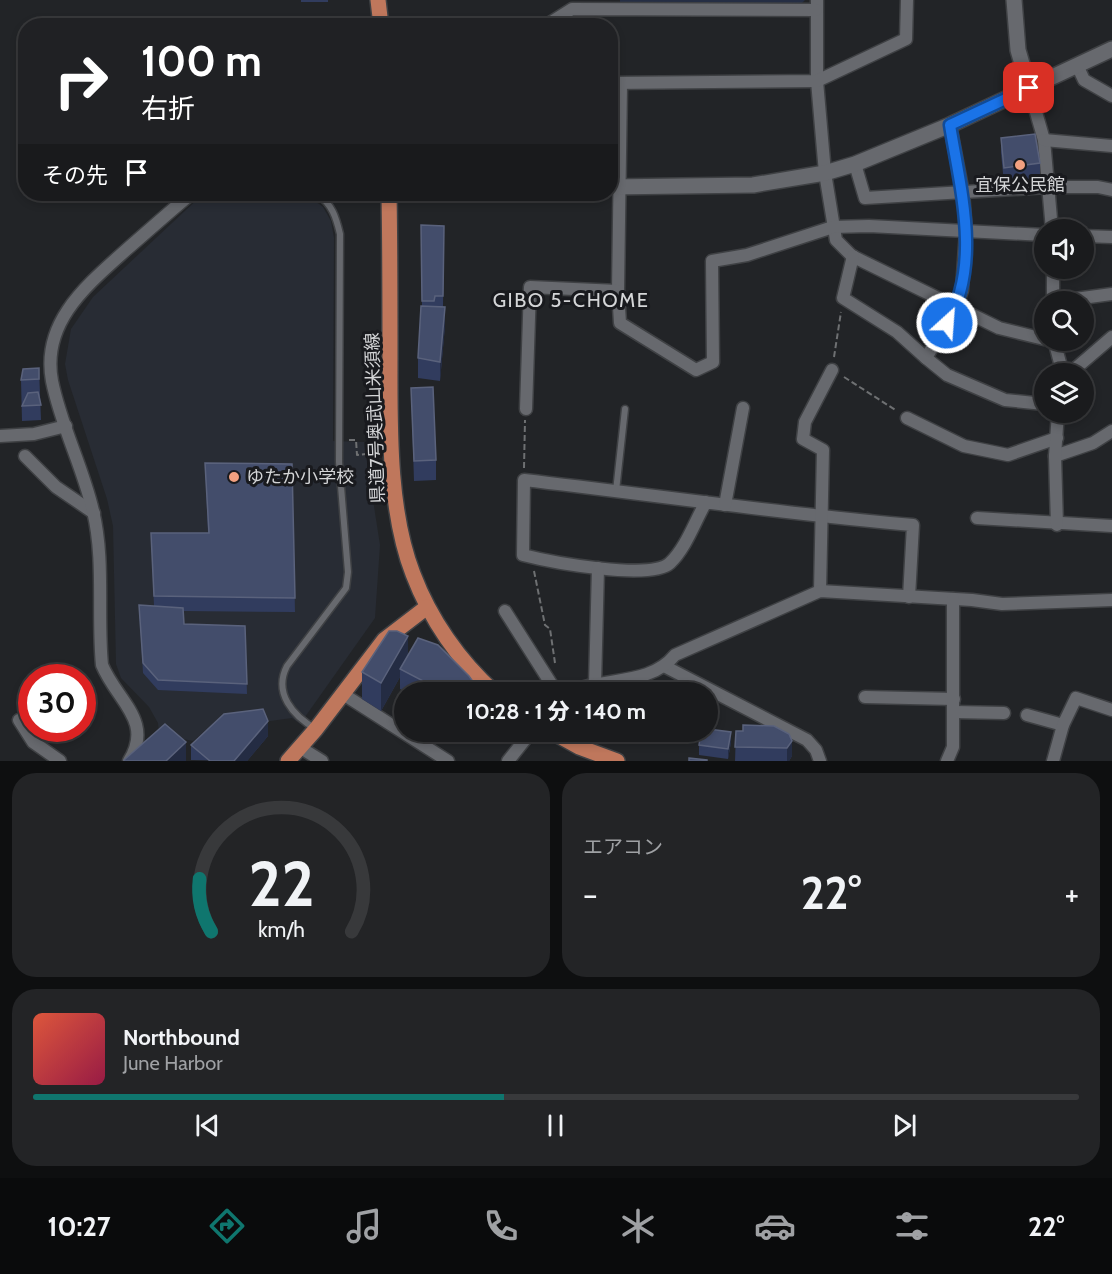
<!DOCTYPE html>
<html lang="ja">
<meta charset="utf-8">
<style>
:root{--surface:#1a1b1d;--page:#232426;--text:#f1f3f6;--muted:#9fa1a4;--line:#38393b;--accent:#0f766e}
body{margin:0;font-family:Cabin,"Noto Sans JP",sans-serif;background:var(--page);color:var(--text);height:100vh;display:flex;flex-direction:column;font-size:22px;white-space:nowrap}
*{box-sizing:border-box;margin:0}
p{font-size:20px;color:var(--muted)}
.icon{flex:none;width:33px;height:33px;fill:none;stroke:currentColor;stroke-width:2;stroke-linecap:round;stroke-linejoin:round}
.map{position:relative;height:761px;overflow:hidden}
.panel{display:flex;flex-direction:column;gap:12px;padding:12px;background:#0e0f10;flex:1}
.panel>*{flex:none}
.hud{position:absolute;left:18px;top:18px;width:600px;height:183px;border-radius:24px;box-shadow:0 3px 9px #0003,0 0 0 2px var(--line);background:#202124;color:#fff;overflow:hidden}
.buttons{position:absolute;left:1034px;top:219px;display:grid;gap:12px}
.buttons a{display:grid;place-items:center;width:60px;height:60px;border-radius:50%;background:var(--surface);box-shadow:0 3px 9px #0003,0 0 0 2px var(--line);font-size:30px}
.speed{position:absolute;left:18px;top:664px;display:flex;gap:12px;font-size:30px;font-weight:700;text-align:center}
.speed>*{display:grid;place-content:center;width:78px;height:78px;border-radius:50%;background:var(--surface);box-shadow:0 3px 9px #0003,0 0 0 2px var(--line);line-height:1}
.speed .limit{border:9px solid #d22;background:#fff;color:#111}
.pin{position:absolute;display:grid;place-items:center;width:51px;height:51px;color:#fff;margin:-26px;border-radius:12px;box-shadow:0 3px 9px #0006}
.me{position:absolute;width:66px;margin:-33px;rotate:26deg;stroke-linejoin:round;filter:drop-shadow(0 0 4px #0008)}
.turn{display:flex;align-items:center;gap:21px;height:126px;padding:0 24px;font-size:27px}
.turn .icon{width:78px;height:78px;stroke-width:2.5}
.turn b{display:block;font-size:42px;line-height:51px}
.then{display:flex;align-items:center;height:57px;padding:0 24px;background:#0003;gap:12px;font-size:22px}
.big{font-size:45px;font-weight:800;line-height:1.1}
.panel .card{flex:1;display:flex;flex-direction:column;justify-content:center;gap:9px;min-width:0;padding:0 21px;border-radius:24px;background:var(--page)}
.panel .dial{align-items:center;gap:0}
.dial svg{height:156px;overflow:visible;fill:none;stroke:var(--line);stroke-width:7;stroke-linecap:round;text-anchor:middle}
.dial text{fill:var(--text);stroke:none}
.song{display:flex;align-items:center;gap:18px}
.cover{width:72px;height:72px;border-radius:9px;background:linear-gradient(135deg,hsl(10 70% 55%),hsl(340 70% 35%))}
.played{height:6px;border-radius:3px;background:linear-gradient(90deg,var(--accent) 45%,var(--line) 45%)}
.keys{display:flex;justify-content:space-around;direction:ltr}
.heat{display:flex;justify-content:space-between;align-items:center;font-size:33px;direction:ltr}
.panel .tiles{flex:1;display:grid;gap:12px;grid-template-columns:1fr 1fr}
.card:last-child{grid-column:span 2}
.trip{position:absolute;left:394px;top:682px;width:324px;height:60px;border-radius:30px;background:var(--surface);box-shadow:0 3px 9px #0003,0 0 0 2px var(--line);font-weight:800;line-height:60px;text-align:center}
.menu{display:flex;height:96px;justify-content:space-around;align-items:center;background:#0a0b0c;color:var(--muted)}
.menu .icon{width:42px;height:42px}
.menu .current{color:var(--accent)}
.menu b{font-size:27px;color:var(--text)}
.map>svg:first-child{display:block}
.built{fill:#282c34}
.green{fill:#252e44}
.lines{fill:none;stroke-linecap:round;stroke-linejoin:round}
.service-casing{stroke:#3f4144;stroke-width:9}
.minor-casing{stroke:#3f4144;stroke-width:15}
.tertiary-casing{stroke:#3f4144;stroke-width:18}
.primary-casing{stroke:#3f4144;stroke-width:18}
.path{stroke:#6e7072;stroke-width:2;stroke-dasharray:6 3;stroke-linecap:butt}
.service{stroke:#67696e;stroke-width:6}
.minor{stroke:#67696e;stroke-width:12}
.tertiary{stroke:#67696e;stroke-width:15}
.primary{stroke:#bf775c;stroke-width:15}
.wall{fill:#313c5e}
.shaded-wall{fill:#242c43}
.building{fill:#434d6b;stroke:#5a627c;stroke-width:1.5}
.route-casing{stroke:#114b97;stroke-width:15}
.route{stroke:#1a73e8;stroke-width:10}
.poi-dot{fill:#f2a080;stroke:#191a1e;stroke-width:2}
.labels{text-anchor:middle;stroke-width:6;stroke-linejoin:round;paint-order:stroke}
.poi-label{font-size:18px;fill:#d4d5d7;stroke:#191a1e}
.street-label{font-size:18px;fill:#d4d5d7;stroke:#191a1e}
.neighbourhood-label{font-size:20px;letter-spacing:1.5px;fill:#d4d5d7;stroke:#191a1e}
</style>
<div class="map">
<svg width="1112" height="761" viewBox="0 0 1112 761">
<rect width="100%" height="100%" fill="#222427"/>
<!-- built -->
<path class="built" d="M203,194H306L323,207L331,221L334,238L333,441L364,442L380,545L375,618L300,724L292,718L206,730L193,741L159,734L158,723L149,707L121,678L116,664L113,526L107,499L68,380L65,364L71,329L93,297Z"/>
<!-- green -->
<path class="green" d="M620,0H805L801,4L620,3Z"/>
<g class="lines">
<!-- service casing -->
<g class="service-casing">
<g id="service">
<path d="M616,491L625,409"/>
<path d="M316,729C293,716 273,693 287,666L346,588L348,572L339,462L340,234C336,217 332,204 317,194"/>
</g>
</g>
<!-- minor casing -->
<g class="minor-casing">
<g id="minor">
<path d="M817,0V81L825,173L836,240L852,256L999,328L1044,339"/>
<path d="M545,26L572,9L816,10"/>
<path d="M1077,65L1084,80L1112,96"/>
<path d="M610,83L817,81L906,39L907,0"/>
<path d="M621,84L618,291L620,323L696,370L713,362L712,261L747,255L833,227L869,226L1044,235"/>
<path d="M1029,88L1044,140L1052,230"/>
<path d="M950,125L963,193L966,231L962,290L957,306L926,358L947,375L1005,400L1044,404"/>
<path d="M1044,140L1112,146"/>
<path d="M855,164L865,198L1047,187H1098L1112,190"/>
<path d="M1083,236L1112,237"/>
<path d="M853,256L843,298L897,332L926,358"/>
<path d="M1053,268V302"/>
<path d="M1053,302L1112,294"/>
<path d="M1054,340L1063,374"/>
<path d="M1069,374L1112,337"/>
<path d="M526,409L530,287L618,291"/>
<path d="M907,418L964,446L1008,455L1057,438"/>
<path d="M0,436L34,434L66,426"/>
<path d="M25,456L56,487L94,513"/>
<path d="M1055,456L1093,443L1112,431"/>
<path d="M706,502C695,521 686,548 670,563C651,581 550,562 523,555L524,480C654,495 783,514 913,525L909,597"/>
<path d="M725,505L743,408"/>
<path d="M977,518L1112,526"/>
<path d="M1057,525L1055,456L1058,412"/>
<path d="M820,591L823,450L803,439L805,422L832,370"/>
<path d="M505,611L557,693"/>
<path d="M666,667L807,740L816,750L820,761"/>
<path d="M595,684L598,568"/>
<path d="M569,693C602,676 649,687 675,655L820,591L972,600L1002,604L1112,600"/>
<path d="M343,694L448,761"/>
<path d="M865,697L954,699"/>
<path d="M954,712L1004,713"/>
<path d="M1027,715L1063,725"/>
<path d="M19,720L33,742L60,761"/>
<path d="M301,748L322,761"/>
<path d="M129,761C154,721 117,701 102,665C97,615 105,560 93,511C83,467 61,426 52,381C41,322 87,285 126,250C148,231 169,212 191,194"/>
<path d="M508,761L531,732"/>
<path d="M947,761L953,747V599"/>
<path d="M1053,761L1063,725L1076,698L1112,710"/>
</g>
</g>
<!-- tertiary casing -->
<g class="tertiary-casing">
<g id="tertiary">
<path d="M1014,0L1018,50L1029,88"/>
<path d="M610,187L753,185L825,173L855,164L950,125L1112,49"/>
</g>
</g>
<!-- primary casing -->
<g class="primary-casing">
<g id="primary">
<path d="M378,0L381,26"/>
<path d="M389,194C390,248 390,303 390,358C390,425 388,510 413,574C430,619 459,661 495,693"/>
<path d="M552,732L579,747L617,761"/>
<path d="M288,761L316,729L384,640L427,607"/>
</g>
</g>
<!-- path -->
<g class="path">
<path d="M834,357L841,312"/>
<path d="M844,377L897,411"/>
<path d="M349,440H356L357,455L366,454"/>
<path d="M524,468L525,420"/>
<path d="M534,571L545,625L550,629L555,663"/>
<path d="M604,732L605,734"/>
</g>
<!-- service -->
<use href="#service" class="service"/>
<!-- minor -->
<use href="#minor" class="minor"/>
<!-- tertiary -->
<use href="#tertiary" class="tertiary"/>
<!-- primary -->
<use href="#primary" class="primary"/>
</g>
<!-- wall -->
<g class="wall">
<rect x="301" y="0" width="27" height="2"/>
<path d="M1001,138L1040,163V178L1004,183L1001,153Z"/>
<path d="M421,225L444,226L443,307L445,326L440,381L418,378V358L422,306Z"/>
<path d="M39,368L41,420L22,421L21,380Z"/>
<path d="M411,388L436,460V480L414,481Z"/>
<path d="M205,463L292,464L295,612L183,611L184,624L245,626L247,694L158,690L143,673L139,605L154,606L151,533H208Z"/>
<path d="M408,656L481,693H408L400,689V677L381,711L362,699V672Z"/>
<path d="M736,731L792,741V756L789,761H735Z"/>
<path d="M268,736L247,761L191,760V745Z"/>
<path d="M731,742L728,759L699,755V745Z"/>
</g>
<!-- shaded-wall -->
<g class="shaded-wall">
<path d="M445,307V326L440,381V362Z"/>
<path d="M408,636V664L400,669V677L381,711V683Z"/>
<path d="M268,721V736L247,761H234Z"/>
<path d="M731,732V742L728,759V749Z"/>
<path d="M792,741V756L789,761H787V748Z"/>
<path d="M186,742V761H166Z"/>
</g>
<!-- building -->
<g class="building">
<path d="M1035,134L1040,163L1004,168L1001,138Z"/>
<path d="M421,225L444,226L443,296H435L434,301H422Z"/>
<path d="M421,306L445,307L440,362L418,358Z"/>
<path d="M39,368V379L21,380L23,369Z"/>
<path d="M433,387L436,460L414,461L411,388Z"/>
<path d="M38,392L41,405L22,406L28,393Z"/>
<path d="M205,463L292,464L295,598L154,596L151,533H209Z"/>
<path d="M139,605L183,608L184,624L245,626L247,684L158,680L143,663Z"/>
<path d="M389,631H397L408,636L381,683L362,672Z"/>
<path d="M418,638L438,645L469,676L481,693H446L400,669Z"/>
<path d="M614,687L622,689V693H607V689Z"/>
<rect x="624" y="687" width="13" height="6"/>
<path d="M263,709L268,721L234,761H210L191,745L224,714Z"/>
<path d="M165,724L186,742L166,761H125L124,760Z"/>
<path d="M743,725L774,726L789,734L792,741L787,748L735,747L736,731H743Z"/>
<path d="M708,729L731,732L728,749L699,745L701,732H708Z"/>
<path d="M689,758L707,760V761H689Z"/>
</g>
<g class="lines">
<!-- route casing -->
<g class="route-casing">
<path id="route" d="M947,323C982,264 960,188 950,125L1029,88"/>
</g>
<!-- route -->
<use href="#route" class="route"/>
</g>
<!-- markers -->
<g class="poi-dot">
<circle cx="1020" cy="165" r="6"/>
<circle cx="234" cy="477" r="6"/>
</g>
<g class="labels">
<!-- poi labels -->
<g class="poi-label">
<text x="1020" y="191">宜保公民館</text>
<text x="246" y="483" text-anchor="start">ゆたか小学校</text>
</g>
<!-- street labels -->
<g class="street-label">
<text transform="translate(375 418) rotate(-92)" y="6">県道7号奥武山米須線</text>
</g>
<!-- neighbourhood labels -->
<g class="neighbourhood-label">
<text x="571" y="307">GIBO 5-CHOME</text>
</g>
</g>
</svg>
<div class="buttons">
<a><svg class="icon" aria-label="sound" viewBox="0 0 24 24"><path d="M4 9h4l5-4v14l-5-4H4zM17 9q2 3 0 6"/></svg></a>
<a><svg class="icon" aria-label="search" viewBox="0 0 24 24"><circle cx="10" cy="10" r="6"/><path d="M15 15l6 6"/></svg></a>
<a><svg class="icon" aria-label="layers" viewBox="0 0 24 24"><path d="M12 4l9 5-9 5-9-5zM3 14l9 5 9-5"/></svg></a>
</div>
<div class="speed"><div class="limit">30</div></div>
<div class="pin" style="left:1029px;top:88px;background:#d93025"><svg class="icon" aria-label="arrive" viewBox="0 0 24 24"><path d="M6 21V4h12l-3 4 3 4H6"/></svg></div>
<svg class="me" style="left:947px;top:323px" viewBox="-20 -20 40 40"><circle r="17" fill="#1a73e8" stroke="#fff" stroke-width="3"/><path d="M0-11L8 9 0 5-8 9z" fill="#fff"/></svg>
<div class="trip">10:28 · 1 分 · 140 m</div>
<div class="hud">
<div class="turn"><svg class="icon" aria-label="right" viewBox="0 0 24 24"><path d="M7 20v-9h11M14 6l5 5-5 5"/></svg><div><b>100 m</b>右折</div></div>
<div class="then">その先<svg class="icon" aria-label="arrive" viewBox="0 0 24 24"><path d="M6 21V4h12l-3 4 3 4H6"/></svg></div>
</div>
</div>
<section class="panel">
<div class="tiles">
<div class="card dial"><svg viewBox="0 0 100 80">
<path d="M14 69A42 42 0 1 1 86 69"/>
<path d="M14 69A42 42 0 0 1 8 42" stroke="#0f766e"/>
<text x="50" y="56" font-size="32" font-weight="700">22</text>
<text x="50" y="72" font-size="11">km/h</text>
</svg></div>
<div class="card"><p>エアコン</p>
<div class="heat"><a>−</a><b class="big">22°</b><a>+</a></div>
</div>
<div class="card">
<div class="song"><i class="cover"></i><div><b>Northbound</b><p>June Harbor</p></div></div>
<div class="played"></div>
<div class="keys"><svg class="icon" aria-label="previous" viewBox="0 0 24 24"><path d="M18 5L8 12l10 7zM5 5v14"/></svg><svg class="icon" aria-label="pause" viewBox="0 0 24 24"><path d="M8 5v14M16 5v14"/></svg><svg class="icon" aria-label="next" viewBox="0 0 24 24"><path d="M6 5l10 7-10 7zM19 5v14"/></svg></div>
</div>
</div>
</section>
<nav class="menu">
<b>10:27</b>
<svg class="icon current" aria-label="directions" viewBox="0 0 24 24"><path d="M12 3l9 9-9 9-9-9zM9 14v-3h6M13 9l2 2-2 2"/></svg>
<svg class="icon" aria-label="music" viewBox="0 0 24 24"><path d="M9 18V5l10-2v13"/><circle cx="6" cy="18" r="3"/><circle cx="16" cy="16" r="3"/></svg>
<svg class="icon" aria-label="phone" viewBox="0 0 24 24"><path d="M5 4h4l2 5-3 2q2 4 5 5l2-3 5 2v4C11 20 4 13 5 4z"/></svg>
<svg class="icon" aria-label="climate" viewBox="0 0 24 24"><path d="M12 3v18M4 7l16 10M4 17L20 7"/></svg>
<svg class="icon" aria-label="car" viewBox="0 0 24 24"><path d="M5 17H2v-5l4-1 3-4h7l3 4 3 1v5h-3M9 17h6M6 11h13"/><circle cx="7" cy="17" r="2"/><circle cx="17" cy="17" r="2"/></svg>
<svg class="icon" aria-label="filters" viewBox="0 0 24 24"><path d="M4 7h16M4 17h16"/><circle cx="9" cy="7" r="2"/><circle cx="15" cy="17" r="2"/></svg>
<b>22°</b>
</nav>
